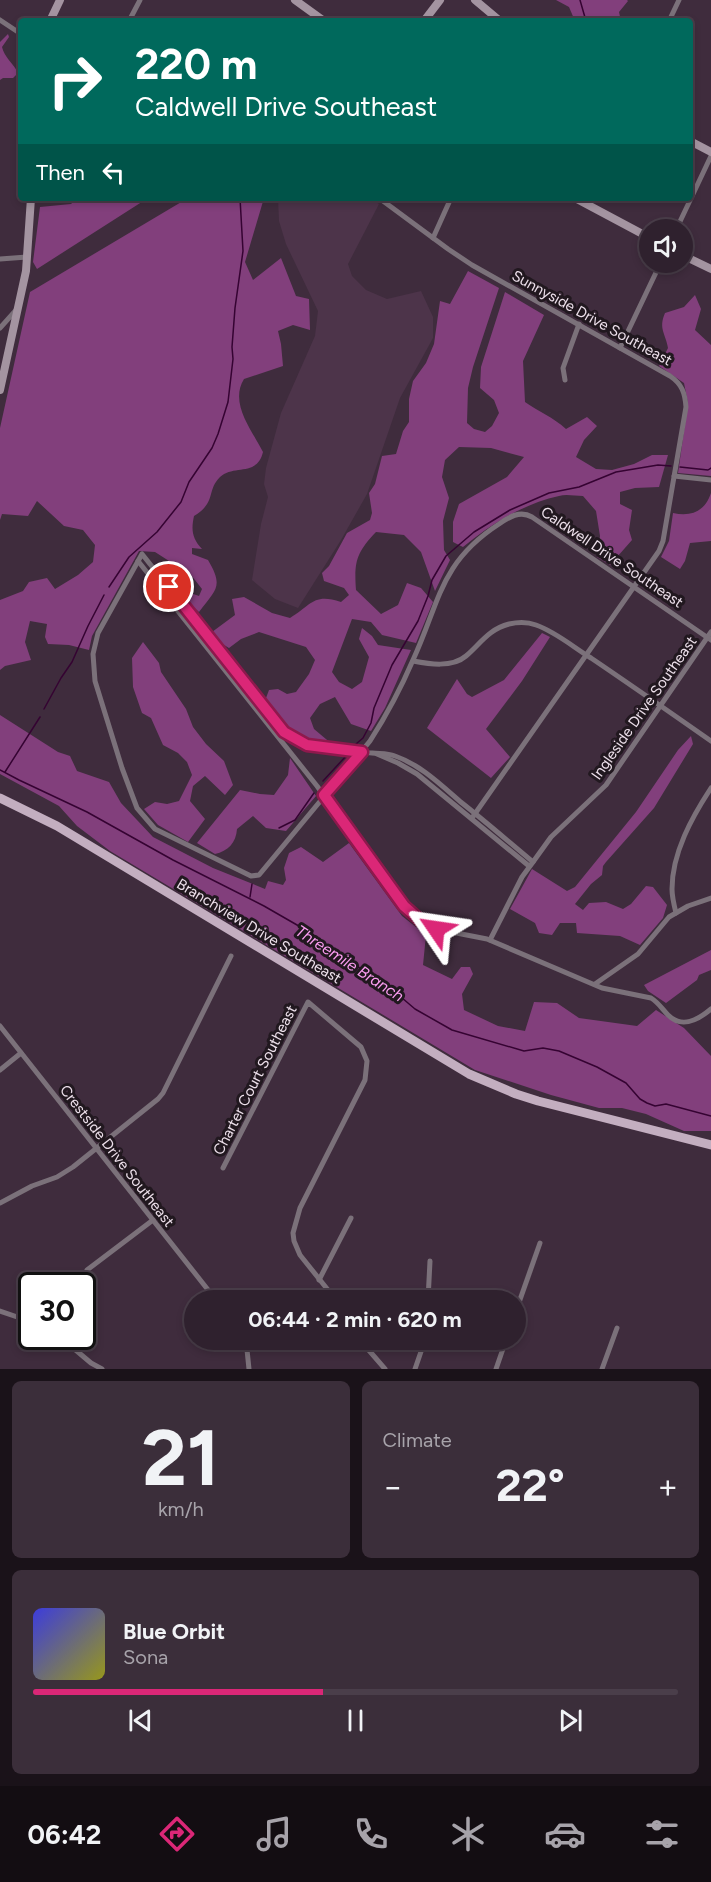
<!DOCTYPE html>
<meta charset="utf-8">
<style>
:root{--surface:#2f212e;--page:#3b2e3a;--text:#f1f3f6;--muted:#a7a3aa;--line:#4a3e4a;--accent:#db2777}
body{margin:0;font-family:Figtree,sans-serif;background:var(--page);color:var(--text);height:100vh;display:flex;flex-direction:column;font-size:22px;white-space:nowrap}
*{box-sizing:border-box;margin:0}
p{font-size:20px;color:var(--muted)}
.icon{flex:none;width:33px;height:33px;fill:none;stroke:currentColor;stroke-width:2;stroke-linecap:round;stroke-linejoin:round}
.map{position:relative;height:1369px;overflow:hidden}
.drawer{display:flex;flex-direction:column;gap:12px;padding:12px;background:#1a1219;flex:1}
.drawer>*{flex:none}
.guide{position:absolute;left:18px;top:18px;width:675px;height:183px;border-radius:6px;box-shadow:0 3px 9px #0003,0 0 0 2px var(--line);background:#00695c;color:#fff;overflow:hidden}
.controls{position:absolute;left:639px;top:219px;display:grid;gap:12px}
.controls a{display:grid;place-items:center;width:54px;height:54px;border-radius:50%;background:var(--surface);box-shadow:0 3px 9px #0003,0 0 0 2px var(--line);font-size:30px}
.speed{position:absolute;left:18px;top:1272px;display:flex;gap:12px;font-size:30px;font-weight:700;text-align:center}
.speed>*{display:grid;place-content:center;width:78px;height:78px;border-radius:50%;background:var(--surface);box-shadow:0 3px 9px #0003,0 0 0 2px var(--line);line-height:1}
.speed .limit{border:3px solid #111;border-radius:9px;background:#fff;color:#111}
.pin{position:absolute;display:grid;place-items:center;width:51px;height:51px;color:#fff;margin:-26px;border:3px solid #fff;border-radius:50%;box-shadow:0 2px 6px #0007}
.me{position:absolute;width:66px;margin:-33px;rotate:302deg;stroke-linejoin:round;filter:drop-shadow(0 0 4px #0008)}
.turn{display:flex;align-items:center;gap:21px;height:126px;padding:0 18px;font-size:27px}
.turn .icon{width:78px;height:78px;stroke-width:2.5}
.turn b{display:block;font-size:42px;line-height:51px}
.then{display:flex;align-items:center;height:57px;padding:0 18px;background:#0003;gap:12px;font-size:22px}
.big{font-size:45px;font-weight:700;line-height:1.1}
.drawer .tile{flex:1;display:flex;flex-direction:column;justify-content:center;gap:9px;min-width:0;padding:0 21px;border-radius:9px;background:var(--page)}
.drawer .dial{align-items:center;gap:0}
.dial b{font-size:78px;line-height:1}
.song{display:flex;align-items:center;gap:18px}
.cover{width:72px;height:72px;border-radius:9px;background:linear-gradient(135deg,hsl(240 70% 55%),hsl(60 70% 35%))}
.played{height:6px;border-radius:3px;background:linear-gradient(90deg,var(--accent) 45%,var(--line) 45%)}
.keys{display:flex;justify-content:space-around;direction:ltr}
.heat{display:flex;justify-content:space-between;align-items:center;font-size:33px;direction:ltr}
.drawer .tiles{flex:1;display:grid;gap:12px;grid-template-columns:1fr 1fr}
.tile:last-child{grid-column:span 2}
.trip{position:absolute;left:184px;top:1290px;width:342px;height:60px;border-radius:30px;background:var(--surface);box-shadow:0 3px 9px #0003,0 0 0 2px var(--line);font-weight:700;line-height:60px;text-align:center}
.tab-bar{display:flex;height:96px;justify-content:space-around;align-items:center;background:#130d12;color:var(--muted)}
.tab-bar .icon{width:42px;height:42px}
.tab-bar .current{color:var(--accent)}
.tab-bar b{font-size:27px;color:var(--text)}
.map>svg:first-child{display:block}
.built{fill:#4d344a}
.forest{fill:#823f7c}
.lines{fill:none;stroke-linecap:round;stroke-linejoin:round}
.stream{stroke:#350332;stroke-width:1.5}
.street{stroke:#7b717a;stroke-width:5}
.secondary{stroke:#a494a1;stroke-width:8}
.primary{stroke:#c3aec0;stroke-width:9}
.route-casing{stroke:#8e194d;stroke-width:15}
.route{stroke:#db2777;stroke-width:10}
.labels{text-anchor:middle;stroke-width:6;stroke-linejoin:round;paint-order:stroke}
.street-label{font-size:15px;fill:#ede0eb;stroke:#21181f}
.water-label{font-size:16px;font-style:italic;fill:#fa9cf0;stroke:#21181f}
</style>
<div class="map">
<svg width="711" height="1369" viewBox="0 0 711 1369">
<rect width="100%" height="100%" fill="#3f2c3d"/>
<!-- built -->
<path class="built" d="M278,198H370L379,204L348,264L352,276L366,290L387,299L421,291L433,317V338L400,398L367,494L341,540L298,608L275,599L252,580L261,524L268,497L264,484L266,468L281,413L315,336L318,311L286,244L279,221Z"/>
<!-- forest -->
<g class="forest">
<path d="M556,0H627L628,1L619,12L621,21H575L569,7Z"/>
<path d="M8,34L9,37L2,47C4,57 14,64 18,73L13,78H3L0,80V42Z"/>
<path d="M77,198C87,199 98,206 107,198H148L37,269L33,262L40,207L71,204Z"/>
<path d="M188,198H264L245,262L253,280L281,258L296,296L309,299L310,330L293,325L278,331L281,344L283,366L244,379C229,403 252,430 263,452C257,477 234,464 220,477C206,491 217,502 194,516C191,530 192,538 202,549L192,548V554L208,560C224,587 216,589 199,612L182,597L185,591L199,596L202,589L191,575L155,552L139,551L92,636L89,650L69,645L48,644L45,637L47,624L30,621L25,642L31,660L5,666L0,670V600L23,591L29,582L47,578L55,589L78,575L93,562L95,545L83,530L64,526L37,501L28,516L2,514L0,520V428L30,292Z"/>
<path d="M468,271L499,288L473,367L468,388L467,423L474,429L485,432L492,426L499,413L494,400L480,388L481,367L505,292L544,315L523,361L525,402C539,412 553,417 566,429L587,417L597,426L584,440L576,457L596,469L612,470L634,464L652,455H668L659,487L635,488L620,492V504L632,510L629,530L632,540L610,565L597,557L600,536L596,511L583,496C575,496 566,494 559,496C523,504 491,524 463,547L453,542V522L459,504L507,477L524,457L491,448L459,447L445,460L442,477L449,498L443,521L444,550L450,560L435,591L421,552L404,535L376,532C356,553 354,562 356,590L381,614L398,605L407,583L421,588L433,602L416,643L382,635L371,622L352,619L332,672L339,682L352,689L362,682L369,657L359,639L362,628L372,636L378,645L411,650L385,708L371,731L351,724L335,697L320,704L310,718L314,729L333,745C305,739 299,740 279,718C273,711 269,706 266,698L269,690L278,689L287,694L296,692L309,674L315,660L306,647L259,632L241,639L229,648L219,642L212,632L235,615L232,599L244,597L272,613L290,618C312,605 313,593 341,602L349,595L344,588L324,581L322,573L329,566L347,533L370,520L372,513L369,493L375,484L382,456L396,454L403,431L409,422V399L413,381L426,363L434,344L440,301L450,304Z"/>
<path d="M695,295L701,309L695,330L711,345V476L678,473L688,403L684,383L659,366L668,348C666,334 658,329 665,313L684,307Z"/>
<path d="M711,493V541L690,543L685,561L680,569L661,557L669,541L673,513C692,517 705,511 711,493Z"/>
<path d="M542,633L550,637L522,681L486,729L510,757L491,778L427,728L457,679L467,694L472,697L504,680Z"/>
<path d="M143,642L159,663L161,672L186,709L193,727L206,744L224,761L233,785L225,795L205,776L193,786L190,801L205,819L188,842L158,825L144,809L155,802L167,804L179,801L192,775L187,762L178,753L163,745L151,718L142,713L133,687L132,658Z"/>
<path d="M0,715L58,752L70,756L77,771L109,782L121,803L153,837L213,868L265,889L268,881L283,885L286,880L284,868L289,853L301,847L323,862L349,843L402,916L426,935L423,965L452,979L461,967H470L473,974L462,994L464,1010L498,1026L525,1031L534,1002L557,1003L579,1018L637,1026L656,1010L684,1028L711,1056V1131H684L646,1114L622,1108H599L551,1095L475,1070L110,851L77,826L59,806L0,774Z"/>
<path d="M691,736L693,744L654,808L606,862L603,866L602,875L591,884L575,904L583,910L589,903L606,902L623,909L631,904L646,886L653,887L667,905L663,918L640,945L620,936L577,933L576,923H560L552,935L539,933L535,923L510,909L532,869L567,891L575,887L636,812L678,750Z"/>
<path d="M290,758L316,796L286,831L266,828L253,816L237,829C236,843 228,851 215,854L197,843L240,790L260,794L274,795L288,775Z"/>
<path d="M711,950V970L699,975L697,980L666,1003L648,991L644,985Z"/>
</g>
<g class="lines">
<!-- stream -->
<g class="stream">
<path d="M580,0L586,21"/>
<path d="M680,467L708,470L711,468"/>
<path d="M109,587L129,557L157,532L181,502L189,482L212,448L218,434L228,402L233,359L232,347L235,308L243,251L240,198"/>
<path d="M44,709L61,678L72,662L88,626L104,595"/>
<path d="M356,744L363,738L371,723L374,708L392,665L418,621L428,596L432,580L446,556L474,532L510,510L549,493L579,487L616,472L658,465L671,466"/>
<path d="M0,770L19,780L87,812L173,860L264,906L304,929L341,956L388,986L415,1009L452,1030L524,1051L543,1048L559,1051L597,1067L626,1083L640,1099L647,1103L655,1106L666,1104L711,1116"/>
<path d="M5,772L40,717"/>
<path d="M323,781L347,755"/>
<path d="M279,828L295,820L314,793"/>
<path d="M250,897L252,884"/>
</g>
<!-- street -->
<g class="street">
<path d="M0,20L21,34"/>
<path d="M129,21L140,0"/>
<path d="M669,21L679,0"/>
<path d="M379,198L448,249L472,265L670,376C682,384 685,393 686,407L663,541L659,551L472,818"/>
<path d="M676,230L711,156"/>
<path d="M433,238L451,198"/>
<path d="M0,259L27,257"/>
<path d="M0,328L17,309"/>
<path d="M620,348L661,262"/>
<path d="M565,380L563,368L579,324"/>
<path d="M674,476L711,480"/>
<path d="M138,561L317,786L399,900L412,914L436,929L487,939L602,988L651,998C659,1003 662,1009 668,1015C682,1029 698,1020 711,1009"/>
<path d="M413,661C429,664 452,668 466,656C480,644 489,629 509,624C518,622 528,622 536,625C556,632 573,647 591,658C631,685 671,713 711,741"/>
<path d="M377,754L398,763L417,774L529,866"/>
<path d="M533,862C509,842 486,822 462,803C441,785 421,765 395,756C387,753 380,754 372,753C342,751 309,750 284,732L142,554L98,633L93,654L95,681L122,768L137,808L155,829L251,876L259,875L361,752L370,741C386,716 401,688 413,660C440,602 439,563 499,524C509,517 520,510 532,517L711,640"/>
<path d="M676,913C674,905 672,897 672,889C672,853 692,817 711,788"/>
<path d="M490,940L522,877L533,862L551,837L606,785L711,632"/>
<path d="M595,984L638,954L669,917L688,906L711,898"/>
<path d="M0,1026L216,1300"/>
<path d="M0,1070L21,1053"/>
<path d="M223,1168L308,1002L361,1047L367,1061L365,1080L300,1208L293,1233L294,1241L300,1255L336,1300"/>
<path d="M0,1203L32,1186L57,1177L73,1167L158,1099L163,1093L231,956"/>
<path d="M87,1270L153,1220"/>
<path d="M319,1280L351,1218"/>
<path d="M428,1300L430,1261"/>
<path d="M0,1311L32,1322"/>
<path d="M516,1311L540,1243"/>
<path d="M59,1336L91,1363L102,1369"/>
<path d="M246,1340L249,1369"/>
<path d="M360,1340L385,1369"/>
<path d="M415,1369L425,1340"/>
<path d="M496,1369L506,1340"/>
<path d="M602,1369L617,1328"/>
</g>
<!-- secondary -->
<g class="secondary">
<path d="M295,0L324,21"/>
<path d="M475,0L500,21"/>
<path d="M50,21L60,0"/>
<path d="M424,21L440,0"/>
<path d="M690,141L711,152"/>
<path d="M575,198L650,238"/>
<path d="M682,255L711,269"/>
<path d="M0,390L26,271L31,198"/>
</g>
<!-- primary -->
<path class="primary" d="M0,798L57,826L469,1074L516,1094L538,1101L711,1145"/>
</g>
<g class="lines">
<!-- route casing -->
<g class="route-casing">
<path id="route" d="M169,587L284,732L307,745L362,752L324,795L404,906L421,921L436,929"/>
</g>
<!-- route -->
<use href="#route" class="route"/>
</g>
<g class="labels">
<!-- street labels -->
<g class="street-label">
<text transform="translate(592 318) rotate(29)" y="5">Sunnyside Drive Southeast</text>
<text transform="translate(612 557) rotate(34)" y="5">Caldwell Drive Southeast</text>
<text transform="translate(644 708) rotate(-55)" y="5">Ingleside Drive Southeast</text>
<text transform="translate(259 931) rotate(31)" y="5">Branchview Drive Southeast</text>
<text transform="translate(255 1080) rotate(-63)" y="5">Charter Court Southeast</text>
<text transform="translate(117 1156) rotate(52)" y="5">Crestside Drive Southeast</text>
</g>
<!-- water labels -->
<g class="water-label">
<text transform="translate(350 963) rotate(33)" y="6">Threemile Branch</text>
</g>
</g>
</svg>
<div class="controls">
<a><svg class="icon" aria-label="sound" viewBox="0 0 24 24"><path d="M4 9h4l5-4v14l-5-4H4zM17 9q2 3 0 6"/></svg></a>
</div>
<div class="speed"><div class="limit">30</div></div>
<div class="pin" style="left:169px;top:587px;background:#d93025"><svg class="icon" aria-label="arrive" viewBox="0 0 24 24"><path d="M6 21V4h12l-3 4 3 4H6"/></svg></div>
<svg class="me" style="left:436px;top:929px" viewBox="-20 -20 40 40"><path d="M0-17L14 15 0 8-14 15z" fill="#db2777" stroke="#fff" stroke-width="4"/></svg>
<div class="trip">06:44 · 2 min · 620 m</div>
<div class="guide">
<div class="turn"><svg class="icon" aria-label="right" viewBox="0 0 24 24"><path d="M7 20v-9h11M14 6l5 5-5 5"/></svg><div><b>220 m</b>Caldwell Drive Southeast</div></div>
<div class="then">Then<svg class="icon" aria-label="left" viewBox="0 0 24 24"><path d="M17 20v-9H6M10 6l-5 5 5 5"/></svg></div>
</div>
</div>
<section class="drawer">
<div class="tiles">
<div class="tile dial"><b>21</b><p>km/h</p></div>
<div class="tile"><p>Climate</p>
<div class="heat"><a>−</a><b class="big">22°</b><a>+</a></div>
</div>
<div class="tile">
<div class="song"><i class="cover"></i><div><b>Blue Orbit</b><p>Sona</p></div></div>
<div class="played"></div>
<div class="keys"><svg class="icon" aria-label="previous" viewBox="0 0 24 24"><path d="M18 5L8 12l10 7zM5 5v14"/></svg><svg class="icon" aria-label="pause" viewBox="0 0 24 24"><path d="M8 5v14M16 5v14"/></svg><svg class="icon" aria-label="next" viewBox="0 0 24 24"><path d="M6 5l10 7-10 7zM19 5v14"/></svg></div>
</div>
</div>
</section>
<nav class="tab-bar">
<b>06:42</b>
<svg class="icon current" aria-label="directions" viewBox="0 0 24 24"><path d="M12 3l9 9-9 9-9-9zM9 14v-3h6M13 9l2 2-2 2"/></svg>
<svg class="icon" aria-label="music" viewBox="0 0 24 24"><path d="M9 18V5l10-2v13"/><circle cx="6" cy="18" r="3"/><circle cx="16" cy="16" r="3"/></svg>
<svg class="icon" aria-label="phone" viewBox="0 0 24 24"><path d="M5 4h4l2 5-3 2q2 4 5 5l2-3 5 2v4C11 20 4 13 5 4z"/></svg>
<svg class="icon" aria-label="climate" viewBox="0 0 24 24"><path d="M12 3v18M4 7l16 10M4 17L20 7"/></svg>
<svg class="icon" aria-label="car" viewBox="0 0 24 24"><path d="M5 17H2v-5l4-1 3-4h7l3 4 3 1v5h-3M9 17h6M6 11h13"/><circle cx="7" cy="17" r="2"/><circle cx="17" cy="17" r="2"/></svg>
<svg class="icon" aria-label="filters" viewBox="0 0 24 24"><path d="M4 7h16M4 17h16"/><circle cx="9" cy="7" r="2"/><circle cx="15" cy="17" r="2"/></svg>
</nav>
